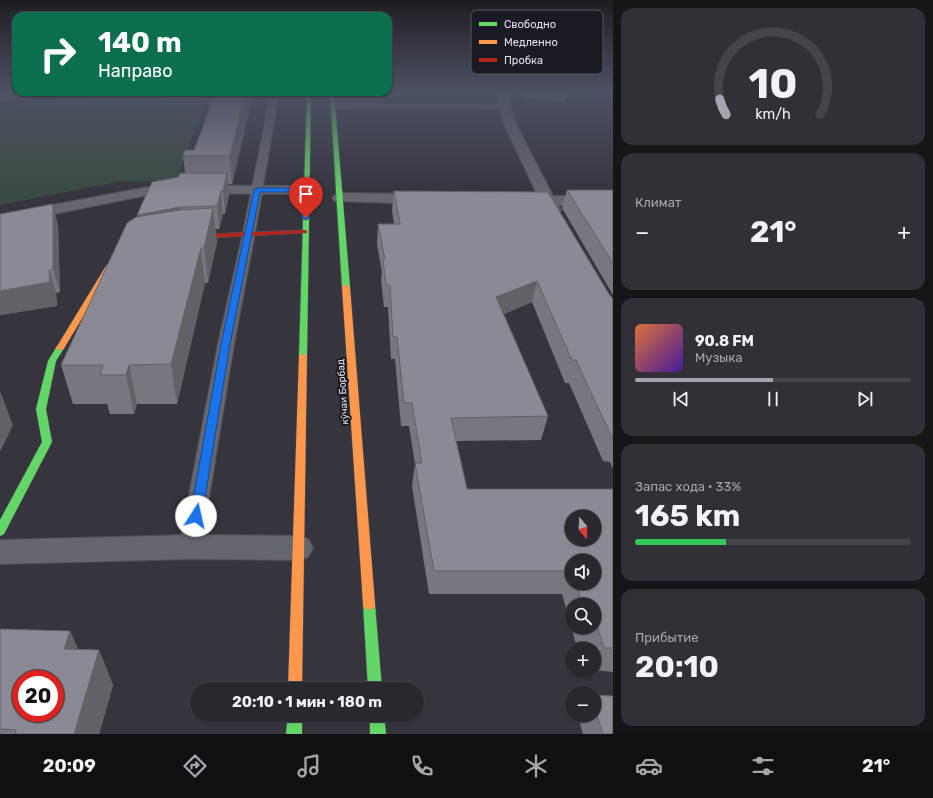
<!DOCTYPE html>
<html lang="ru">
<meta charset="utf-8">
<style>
:root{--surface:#28282e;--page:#303036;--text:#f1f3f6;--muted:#a5a6aa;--line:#44444a;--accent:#a6a5af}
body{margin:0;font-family:Rubik,sans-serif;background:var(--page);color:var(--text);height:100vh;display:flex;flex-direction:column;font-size:15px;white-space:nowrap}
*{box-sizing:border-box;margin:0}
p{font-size:13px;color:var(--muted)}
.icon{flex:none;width:22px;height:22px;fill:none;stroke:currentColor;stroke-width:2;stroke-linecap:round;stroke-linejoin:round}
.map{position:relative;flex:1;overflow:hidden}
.panel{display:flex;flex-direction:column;gap:8px;padding:8px;background:#161619;width:320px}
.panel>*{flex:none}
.top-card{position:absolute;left:12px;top:12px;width:380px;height:84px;border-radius:12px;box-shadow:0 1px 3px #0004,0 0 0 1px var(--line);background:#0b6e4f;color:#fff;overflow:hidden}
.needle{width:26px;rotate:162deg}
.fabs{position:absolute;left:565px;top:510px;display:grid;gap:8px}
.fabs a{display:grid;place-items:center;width:36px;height:36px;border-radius:50%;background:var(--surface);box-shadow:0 1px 3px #0004,0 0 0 1px var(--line);font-size:20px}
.speed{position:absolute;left:12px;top:670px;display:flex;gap:8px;font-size:20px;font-weight:700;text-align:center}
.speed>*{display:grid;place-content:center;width:52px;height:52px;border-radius:50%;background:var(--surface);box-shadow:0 1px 3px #0004,0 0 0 1px var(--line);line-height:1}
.speed .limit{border:6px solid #d22;background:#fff;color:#111}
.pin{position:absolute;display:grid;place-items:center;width:34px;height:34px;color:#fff;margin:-41px -17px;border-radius:50% 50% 50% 0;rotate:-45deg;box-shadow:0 0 4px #0007}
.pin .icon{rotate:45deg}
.me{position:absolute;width:44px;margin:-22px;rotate:10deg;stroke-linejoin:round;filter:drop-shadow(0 0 3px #0008)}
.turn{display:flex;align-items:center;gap:14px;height:84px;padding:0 20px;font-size:18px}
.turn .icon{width:52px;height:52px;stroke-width:2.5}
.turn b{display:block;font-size:28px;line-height:34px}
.big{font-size:30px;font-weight:700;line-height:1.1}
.panel .card{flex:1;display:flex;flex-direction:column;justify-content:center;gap:6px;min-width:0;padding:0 14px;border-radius:12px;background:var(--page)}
.panel .dial{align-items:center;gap:0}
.dial svg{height:104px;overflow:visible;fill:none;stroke:var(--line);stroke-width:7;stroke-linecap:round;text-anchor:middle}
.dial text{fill:var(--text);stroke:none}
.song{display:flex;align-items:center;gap:12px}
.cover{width:48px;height:48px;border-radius:6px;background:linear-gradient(135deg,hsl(20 70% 55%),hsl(260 70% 35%))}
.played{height:4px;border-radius:2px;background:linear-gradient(90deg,var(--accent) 50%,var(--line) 50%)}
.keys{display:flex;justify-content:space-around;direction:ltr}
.heat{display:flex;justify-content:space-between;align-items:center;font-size:22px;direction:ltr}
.charge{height:6px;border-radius:3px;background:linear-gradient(90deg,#34c759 33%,var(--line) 0)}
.trip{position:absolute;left:190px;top:682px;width:234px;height:40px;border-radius:20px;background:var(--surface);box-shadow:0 1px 3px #0004,0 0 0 1px var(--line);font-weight:700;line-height:40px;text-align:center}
.tabs{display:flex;height:64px;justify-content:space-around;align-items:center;background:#101012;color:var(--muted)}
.tabs .icon{width:28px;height:28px}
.tabs .selected{color:var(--accent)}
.tabs b{font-size:18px;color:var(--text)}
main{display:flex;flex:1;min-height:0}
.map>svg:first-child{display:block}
.green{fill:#3a4b41}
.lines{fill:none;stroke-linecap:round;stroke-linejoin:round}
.lane-casing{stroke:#525159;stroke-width:2}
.street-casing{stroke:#525159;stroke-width:2}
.fast-casing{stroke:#525159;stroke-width:1}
.slow-casing{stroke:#525159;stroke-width:1}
.jam-casing{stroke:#525159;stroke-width:1}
.lane{fill:#66666e;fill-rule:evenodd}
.street{fill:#66666e;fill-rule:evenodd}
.fast{fill:#63d668;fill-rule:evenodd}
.slow{fill:#ff974d;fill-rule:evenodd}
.jam{fill:#b3261e;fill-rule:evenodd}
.wall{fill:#78777f;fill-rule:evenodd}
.shaded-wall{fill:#616168}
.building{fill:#8b8a94;stroke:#616168;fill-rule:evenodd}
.route{fill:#1a73e8;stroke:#114b97}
.labels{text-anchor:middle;stroke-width:4;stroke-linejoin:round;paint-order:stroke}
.street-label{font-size:10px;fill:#e2e1ec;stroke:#1a1a22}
.key{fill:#1a1a22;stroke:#56565f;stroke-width:1}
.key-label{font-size:11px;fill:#e2e1ec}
</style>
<main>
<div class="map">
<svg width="613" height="734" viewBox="0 0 613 734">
<rect width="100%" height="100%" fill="#36353e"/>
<!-- green -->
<path class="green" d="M56,99L205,100L176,182L123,181L0,205V106Z"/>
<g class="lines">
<!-- lane casing -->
<g class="lane-casing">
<g id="lane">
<path d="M271,92H279L255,233L234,344L201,547L198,553L190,556L182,553L179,547L218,344L243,233Z"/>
<path d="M333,104H505L509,106L505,108L330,109L329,107L330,105Z"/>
</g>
</g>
<!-- street casing -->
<g class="street-casing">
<g id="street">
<path d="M81,92L238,94L244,97L238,100L87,97L83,96Z"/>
<path d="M496,92H507L515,122L553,196H613V206L558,205L561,210L559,213L553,215L547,213L543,205L517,203L514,200L517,197L538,196L503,122Z"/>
<path d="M158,185L306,186L311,187L313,190L311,193L306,194L158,193L0,225V215Z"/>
<path d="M340,193L422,194L427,196L430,199L427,202L422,204L335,201L332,198L335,195Z"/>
<path d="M190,535L298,536L308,539L313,548L308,557L298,560L190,559L0,564V540Z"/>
</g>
</g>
<!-- fast casing -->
<g class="fast-casing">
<g id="fast">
<path d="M307,92H311L307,356L303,359L299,356Z"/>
<path d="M330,92H334L350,287L346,289L342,287Z"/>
<path d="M60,345L64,348L56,361L46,409L52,442L4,534L0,536V520L42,442L36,409L48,361L57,346Z"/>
<path d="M369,598L374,600L375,604L382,689H368L363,604L364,600Z"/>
<path d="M288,715H302V734H286Z"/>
<path d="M370,715H384L386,734H370Z"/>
</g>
</g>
<!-- slow casing -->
<g class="slow-casing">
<g id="slow">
<path d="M113,259H119L120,261L113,267L63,350H57L56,348L106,266Z"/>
<path d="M343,285H346L350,287L375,604L374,608L369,610L364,608L363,604L342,287Z"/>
<path d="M303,353L307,356L302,689H288L299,356Z"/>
</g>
</g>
<!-- jam casing -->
<g class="jam-casing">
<path id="jam" d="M305,230L307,231V233L187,239L184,237L187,235Z"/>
</g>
<!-- lane -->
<use href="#lane" class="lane"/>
<!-- street -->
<use href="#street" class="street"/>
<!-- fast -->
<use href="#fast" class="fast"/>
<!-- slow -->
<use href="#slow" class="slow"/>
<!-- jam -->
<use href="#jam" class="jam"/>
</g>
<!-- wall -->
<g class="wall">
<path d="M207,92H253V95H252V99L232,184H228L229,195L225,214H223L219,229H215L217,242L208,283H205L177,404H137L134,414H110L107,404H73L61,365L138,217L178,177L185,173L183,156L194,150L209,111Z"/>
<path d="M524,92H567L565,102L523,98Z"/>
<path d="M567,190H613V295L562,208Z"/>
<path d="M394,191L609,294L613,299V469L610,462L603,461L569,383H565L532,302L504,314L548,416L541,440L456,441L467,489H613V672L594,670V649H586L584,644H576L562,594H429L412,486L415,464L409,426H401L395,359H391L388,307H384L381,280L382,272L377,244L378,224H394L392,210ZM572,561L594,583H572ZM572,605H594V627H572Z"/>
<path d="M58,225L60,292L56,293L57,306L0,315Z"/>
<path d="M0,629L70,631L78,649L99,650L113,685L99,734H0Z"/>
<path d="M594,695L613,734H583L578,717L580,715H594Z"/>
</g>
<!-- shaded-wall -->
<g class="shaded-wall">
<path d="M0,92H66L0,102Z"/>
<path d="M246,92H251L252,99L232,184L230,156Z"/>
<path d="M227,173L229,195L225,214L223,191Z"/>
<path d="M221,191L223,214L219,229L217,206Z"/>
<path d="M53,204L58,225L60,292L53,269Z"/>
<path d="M181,207L184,230L141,238L137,215Z"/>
<path d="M213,208L217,242L208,283L204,248Z"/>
<path d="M201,248L205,283L177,404L171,364Z"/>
<path d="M49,270L56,293L57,306L0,315V291Z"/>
<path d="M537,281L532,302L492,319L496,297Z"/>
<path d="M129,365L137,404L134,414L126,375Z"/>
<path d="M0,391L13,425L0,452Z"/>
<path d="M70,631L85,666L64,649Z"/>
<path d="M99,650L113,685L99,734H74Z"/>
</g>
<!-- building -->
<g class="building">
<path d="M216,92H246L230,156H183L185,150H194Z"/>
<path d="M180,173H227L223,191H221L217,206L181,207L137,215L152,182L178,177Z"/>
<path d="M567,190H613V263Z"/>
<path d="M394,191L548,192L609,294L613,299V438H612L576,360H572L537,281L496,297L548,416L451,418L467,489H613V648H604L596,622H594V605H582L576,583H594V561H572V571H434L415,463H422L412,403H404L397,337H393L390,285H386L383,259H385L378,224H400ZM572,517H594V539H572Z"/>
<path d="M53,204V269L49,270L50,282L0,291V214Z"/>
<path d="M213,208L204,248H201L171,364L129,365L126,375H100L103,365H61L127,223L136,217L180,210Z"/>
<path d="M0,629L70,631L64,649L99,650L74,734H15L16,730L0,729ZM21,679H55V713H21Z"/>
<path d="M594,695L613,696V734H603L594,706Z"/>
</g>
<!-- sky -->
<linearGradient id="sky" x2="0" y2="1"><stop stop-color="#1e1d22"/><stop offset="0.47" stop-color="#4c5163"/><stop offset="1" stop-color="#4c5163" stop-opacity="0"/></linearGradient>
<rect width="613" height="195" fill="url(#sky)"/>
<!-- route -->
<path class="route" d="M309,188V218L306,220L302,218L303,192H260L230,344L202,516L200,519L196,521L192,519L190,516L221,344L254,190L257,188Z"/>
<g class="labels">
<!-- street labels -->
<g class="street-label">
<text transform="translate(342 392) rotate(-94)" y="4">кӯчаи Борбад</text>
</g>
</g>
<!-- legend -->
<rect x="471" y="10" width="132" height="64" rx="6" class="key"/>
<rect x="479" y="22" width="18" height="4" fill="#63d668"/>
<rect x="479" y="40" width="18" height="4" fill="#ff974d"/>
<rect x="479" y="58" width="18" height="4" fill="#b3261e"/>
<g class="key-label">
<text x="504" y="28">Свободно</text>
<text x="504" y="46">Медленно</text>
<text x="504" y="64">Пробка</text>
</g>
</svg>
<div class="fabs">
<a><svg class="needle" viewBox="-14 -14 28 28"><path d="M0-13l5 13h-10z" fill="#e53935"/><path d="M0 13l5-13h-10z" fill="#a5a6aa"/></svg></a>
<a><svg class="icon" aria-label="sound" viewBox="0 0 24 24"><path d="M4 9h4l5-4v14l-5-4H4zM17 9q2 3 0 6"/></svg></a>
<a><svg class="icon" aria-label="search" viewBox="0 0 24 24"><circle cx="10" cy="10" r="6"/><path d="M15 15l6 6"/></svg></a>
<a>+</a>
<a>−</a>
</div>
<div class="speed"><div class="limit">20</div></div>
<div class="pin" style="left:306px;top:218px;background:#d93025"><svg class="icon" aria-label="arrive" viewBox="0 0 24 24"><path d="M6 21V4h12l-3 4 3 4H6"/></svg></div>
<svg class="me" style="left:196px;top:516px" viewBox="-20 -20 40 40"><circle r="19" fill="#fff"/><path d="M0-13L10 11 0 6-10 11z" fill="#1a73e8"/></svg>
<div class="trip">20:10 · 1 мин · 180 m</div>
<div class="top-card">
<div class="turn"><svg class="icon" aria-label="right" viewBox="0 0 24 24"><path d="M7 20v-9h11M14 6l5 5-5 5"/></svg><div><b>140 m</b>Направо</div></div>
</div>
</div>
<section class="panel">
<div class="card dial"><svg viewBox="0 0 100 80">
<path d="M14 69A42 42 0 1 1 86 69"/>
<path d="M14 69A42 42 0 0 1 9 57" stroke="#a6a5af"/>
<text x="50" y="56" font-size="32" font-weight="700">10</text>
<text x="50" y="72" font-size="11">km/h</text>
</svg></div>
<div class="card"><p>Климат</p>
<div class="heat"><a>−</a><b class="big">21°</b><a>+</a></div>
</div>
<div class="card">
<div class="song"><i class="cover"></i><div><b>90.8 FM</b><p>Музыка</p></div></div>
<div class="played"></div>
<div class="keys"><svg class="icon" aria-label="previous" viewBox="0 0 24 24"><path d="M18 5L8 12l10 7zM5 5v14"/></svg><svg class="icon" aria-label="pause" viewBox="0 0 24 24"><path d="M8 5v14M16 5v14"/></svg><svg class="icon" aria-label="next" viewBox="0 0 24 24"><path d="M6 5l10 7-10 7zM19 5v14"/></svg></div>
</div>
<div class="card"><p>Запас хода · 33%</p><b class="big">165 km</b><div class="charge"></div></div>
<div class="card"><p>Прибытие</p><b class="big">20:10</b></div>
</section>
</main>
<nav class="tabs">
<b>20:09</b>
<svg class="icon selected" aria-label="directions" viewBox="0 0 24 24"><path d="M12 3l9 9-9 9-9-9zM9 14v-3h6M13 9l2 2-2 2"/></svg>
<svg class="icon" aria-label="music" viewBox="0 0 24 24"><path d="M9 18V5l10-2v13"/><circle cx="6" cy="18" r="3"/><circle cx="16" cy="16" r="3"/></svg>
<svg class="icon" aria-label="phone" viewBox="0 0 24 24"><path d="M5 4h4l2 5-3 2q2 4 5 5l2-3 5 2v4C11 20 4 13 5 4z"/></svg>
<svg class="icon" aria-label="climate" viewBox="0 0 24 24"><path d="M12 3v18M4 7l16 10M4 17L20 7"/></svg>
<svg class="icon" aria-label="car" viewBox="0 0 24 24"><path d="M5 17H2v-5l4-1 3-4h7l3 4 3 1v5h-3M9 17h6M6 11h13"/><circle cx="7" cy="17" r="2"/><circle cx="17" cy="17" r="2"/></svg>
<svg class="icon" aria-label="filters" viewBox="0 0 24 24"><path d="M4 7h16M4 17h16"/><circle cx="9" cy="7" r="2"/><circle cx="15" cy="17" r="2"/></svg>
<b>21°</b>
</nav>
